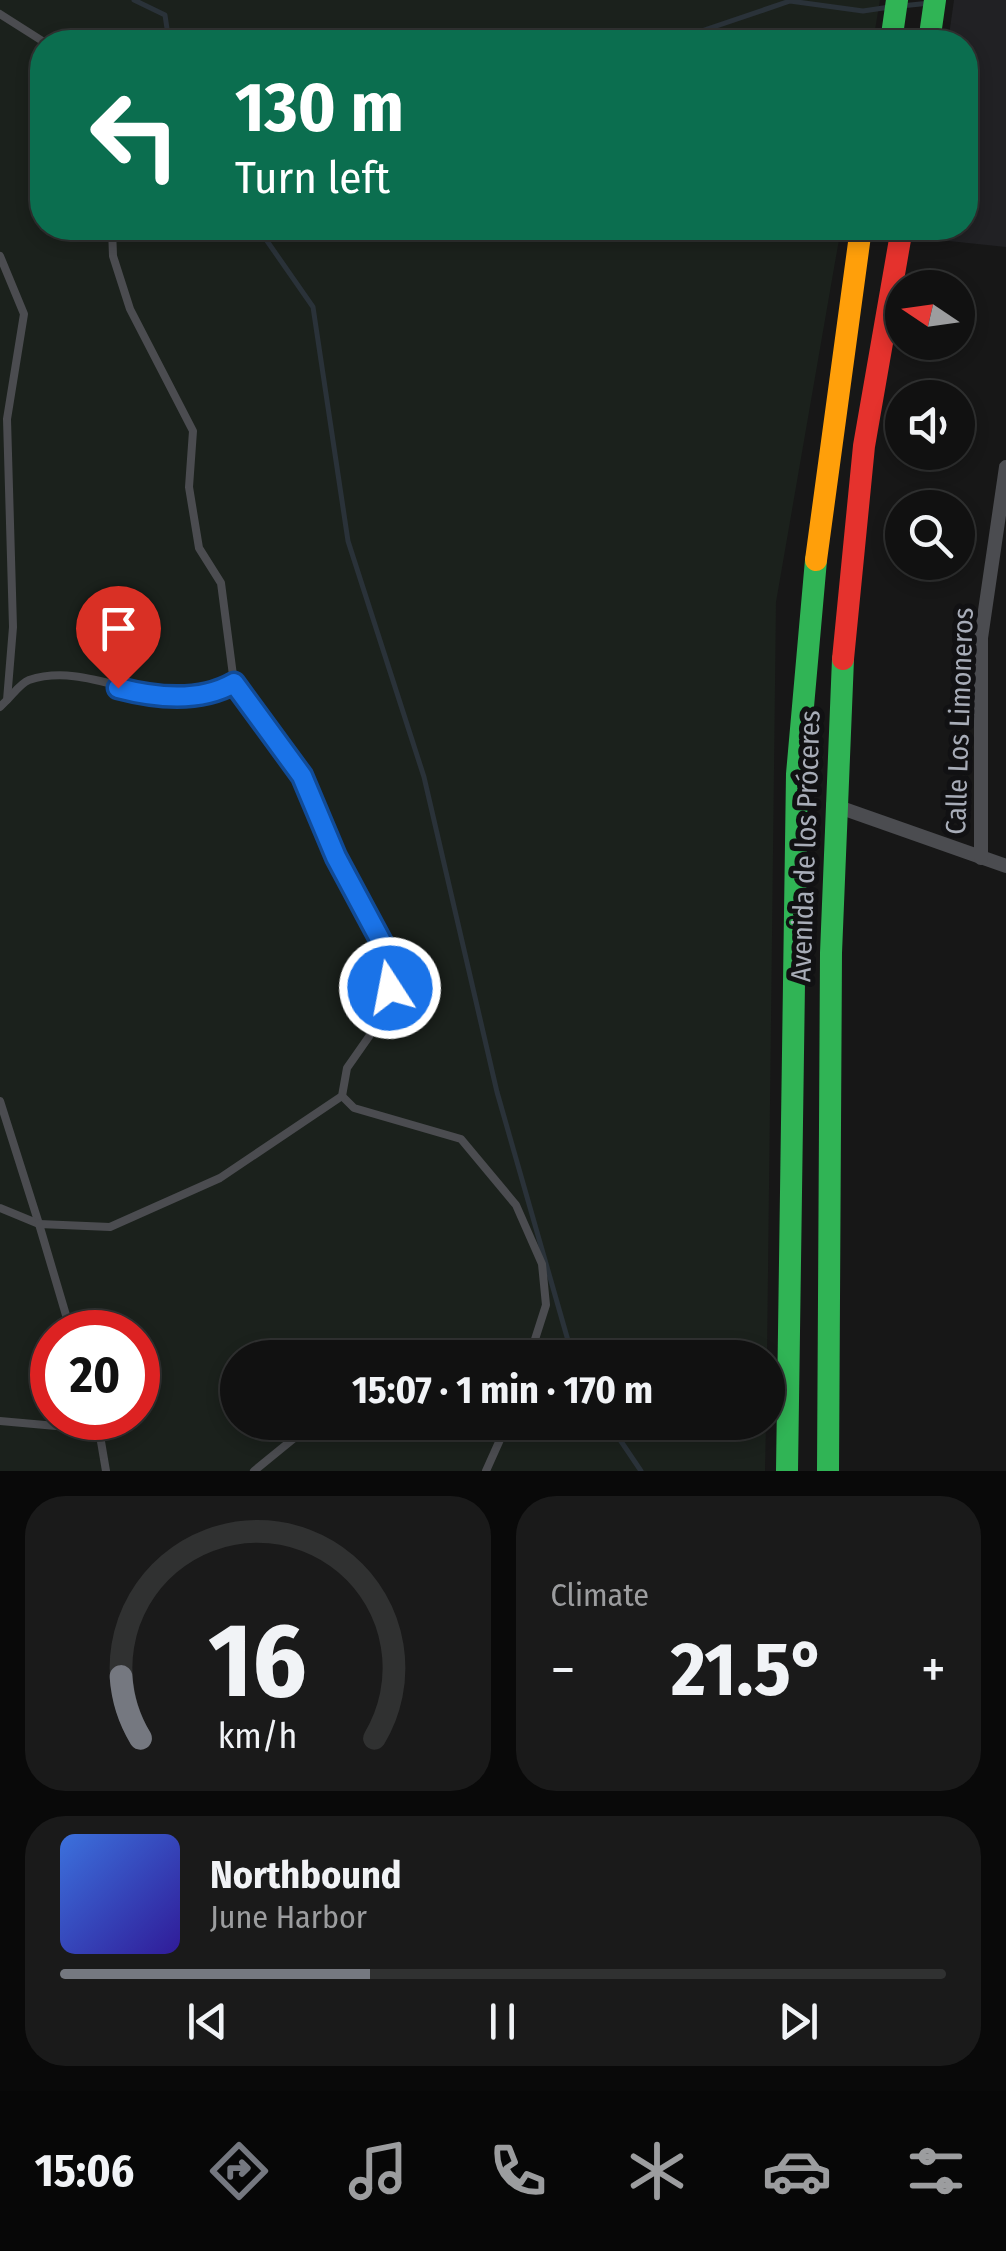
<!DOCTYPE html>
<meta charset="utf-8">
<style>
:root{--surface:#111;--page:#1a1a1a;--text:#f1f3f6;--muted:#9c9d9f;--line:#303131;--accent:#757880}
body{margin:0;font-family:"Fira Sans Condensed",sans-serif;background:var(--page);color:var(--text);height:100vh;display:flex;flex-direction:column;font-size:38px;white-space:nowrap}
*{box-sizing:border-box;margin:0}
p{font-size:32px;color:var(--muted)}
.icon{flex:none;width:55px;height:55px;fill:none;stroke:currentColor;stroke-width:2;stroke-linecap:round;stroke-linejoin:round}
.map{position:relative;height:1471px;overflow:hidden}
.panel{display:flex;flex-direction:column;gap:25px;padding:25px;background:#090909;flex:1}
.panel>*{flex:none}
.hud{position:absolute;left:30px;top:30px;width:948px;height:210px;border-radius:40px;box-shadow:0 5px 15px #0003,0 0 0 2px var(--line);background:#0b6e4f;color:#fff;overflow:hidden}
.needle{width:65px;rotate:283deg}
.buttons{position:absolute;left:885px;top:270px;display:grid;gap:20px}
.buttons a{display:grid;place-items:center;width:90px;height:90px;border-radius:50%;background:var(--surface);box-shadow:0 5px 15px #0003,0 0 0 2px var(--line);font-size:50px}
.speed{position:absolute;left:30px;top:1310px;display:flex;gap:20px;font-size:50px;font-weight:700;text-align:center}
.speed>*{display:grid;place-content:center;width:130px;height:130px;border-radius:50%;background:var(--surface);box-shadow:0 5px 15px #0003,0 0 0 2px var(--line);line-height:1}
.speed .limit{border:15px solid #d22;background:#fff;color:#111}
.pin{position:absolute;display:grid;place-items:center;width:85px;height:85px;color:#fff;margin:-102px -42px;border-radius:50% 50% 50% 0;rotate:-45deg;box-shadow:0 0 10px #0007}
.pin .icon{rotate:45deg}
.me{position:absolute;width:110px;margin:-55px;rotate:349deg;stroke-linejoin:round;filter:drop-shadow(0 0 8px #0008)}
.turn{display:flex;align-items:center;gap:35px;height:210px;padding:0 40px;font-size:45px}
.turn .icon{width:130px;height:130px;stroke-width:2.5}
.turn b{display:block;font-size:70px;line-height:85px}
.big{font-size:75px;font-weight:700;line-height:1.1}
.panel .card{flex:1;display:flex;flex-direction:column;justify-content:center;gap:15px;min-width:0;padding:0 35px;border-radius:40px;background:var(--page)}
.panel .dial{align-items:center;gap:0}
.dial svg{height:260px;overflow:visible;fill:none;stroke:var(--line);stroke-width:7;stroke-linecap:round;text-anchor:middle}
.dial text{fill:var(--text);stroke:none}
.song{display:flex;align-items:center;gap:30px}
.cover{width:120px;height:120px;border-radius:15px;background:linear-gradient(135deg,hsl(220 70% 55%),hsl(250 70% 35%))}
.played{height:10px;border-radius:5px;background:linear-gradient(90deg,var(--accent) 35%,var(--line) 35%)}
.keys{display:flex;justify-content:space-around;direction:ltr}
.heat{display:flex;justify-content:space-between;align-items:center;font-size:55px;direction:ltr}
.panel .tiles{flex:1;display:grid;gap:25px;grid-template-columns:1fr 1fr}
.card:last-child{grid-column:span 2}
.trip{position:absolute;left:220px;top:1340px;width:565px;height:100px;border-radius:50px;background:var(--surface);box-shadow:0 5px 15px #0003,0 0 0 2px var(--line);font-weight:700;line-height:100px;text-align:center}
.tabs{display:flex;height:160px;justify-content:space-around;align-items:center;background:#070707;color:var(--muted)}
.tabs .icon{width:70px;height:70px}
.tabs .selected{color:var(--accent)}
.tabs b{font-size:45px;color:var(--text)}
.map>svg:first-child{display:block}
.built{fill:#212124}
.green{fill:#1b211c;fill-rule:evenodd}
.lines{fill:none;stroke-linecap:round;stroke-linejoin:round}
.stream{stroke:#2a3239;stroke-width:5}
.lane{stroke:#4b4c50;stroke-width:8}
.street{stroke:#4b4c50;stroke-width:14}
.fast{stroke:#30b455;stroke-width:22}
.slow{stroke:#ff9f0a;stroke-width:22}
.jam{stroke:#e5322d;stroke-width:22}
.route-casing{stroke:#114b97;stroke-width:25}
.route{stroke:#1a73e8;stroke-width:18}
.labels{text-anchor:middle;stroke-width:10;stroke-linejoin:round;paint-order:stroke}
.street-label{font-size:28px;fill:#a8adb8;stroke:#111113}
</style>
<div class="map">
<svg width="1006" height="1471" viewBox="0 0 1006 1471">
<rect width="100%" height="100%" fill="#171717"/>
<!-- built -->
<path class="built" d="M954,0H1006V247L920,238L921,228H965V42H948Z"/>
<!-- green -->
<path class="green" d="M0,0H880L873,42H42V228H841L776,602L767,1357L238,1358V1422L766,1423L765,1471H0ZM52,1332H138V1418H52Z"/>
<g class="lines">
<!-- stream -->
<g class="stream">
<path d="M134,0L165,15L169,42"/>
<path d="M901,6L930,3"/>
<path d="M669,42L790,1L863,11L890,7"/>
<path d="M258,228L313,307L348,541L424,777L497,1092L573,1358"/>
<path d="M608,1422L641,1471"/>
</g>
<!-- lane -->
<g class="lane">
<path d="M0,14L44,42"/>
<path d="M0,256L24,314L7,419L13,627L7,700L0,707"/>
<path d="M7,700C13,694 21,683 29,680C96,658 162,723 234,683"/>
<path d="M342,1096L354,1108L461,1139L516,1205L542,1264L546,1305L529,1358"/>
<path d="M0,1101L39,1224"/>
<path d="M0,1208L39,1224"/>
<path d="M71,1332L39,1224L110,1227L220,1178L342,1096L347,1068L382,1018L391,988L389,956L336,857L302,776L234,683L221,583L199,548L189,487L193,431L130,309L113,256L112,228"/>
<path d="M97,1418L106,1471"/>
<path d="M0,1421L101,1430"/>
<path d="M254,1471L314,1422"/>
<path d="M486,1471L508,1422"/>
</g>
<!-- street -->
<g class="street">
<path d="M833,805L1006,866"/>
<path d="M981,858V638L1006,467"/>
</g>
<!-- fast -->
<g class="fast">
<path d="M891,42L897,0"/>
<path d="M929,42L935,0"/>
<path d="M787,1471L797,774L816,560"/>
<path d="M828,1471L831,953L843,659"/>
</g>
<!-- slow -->
<path class="slow" d="M816,560L861,228"/>
<!-- jam -->
<path class="jam" d="M843,659L864,446L902,228"/>
</g>
<g class="lines">
<!-- route casing -->
<g class="route-casing">
<path id="route" d="M118,688C156,698 199,703 234,683L302,776L336,857L389,956L390,988"/>
</g>
<!-- route -->
<use href="#route" class="route"/>
</g>
<g class="labels">
<!-- street labels -->
<g class="street-label">
<text transform="translate(959 721) rotate(-88)" y="10">Calle Los Limoneros</text>
<text transform="translate(805 846) rotate(-88)" y="10">Avenida de los Próceres</text>
</g>
</g>
</svg>
<div class="buttons">
<a><svg class="needle" viewBox="-14 -14 28 28"><path d="M0-13l5 13h-10z" fill="#e53935"/><path d="M0 13l5-13h-10z" fill="#9c9d9f"/></svg></a>
<a><svg class="icon" aria-label="sound" viewBox="0 0 24 24"><path d="M4 9h4l5-4v14l-5-4H4zM17 9q2 3 0 6"/></svg></a>
<a><svg class="icon" aria-label="search" viewBox="0 0 24 24"><circle cx="10" cy="10" r="6"/><path d="M15 15l6 6"/></svg></a>
</div>
<div class="speed"><div class="limit">20</div></div>
<div class="pin" style="left:118px;top:688px;background:#d93025"><svg class="icon" aria-label="arrive" viewBox="0 0 24 24"><path d="M6 21V4h12l-3 4 3 4H6"/></svg></div>
<svg class="me" style="left:390px;top:988px" viewBox="-20 -20 40 40"><circle r="17" fill="#1a73e8" stroke="#fff" stroke-width="3"/><path d="M0-11L8 9 0 5-8 9z" fill="#fff"/></svg>
<div class="trip">15:07 · 1 min · 170 m</div>
<div class="hud">
<div class="turn"><svg class="icon" aria-label="left" viewBox="0 0 24 24"><path d="M17 20v-9H6M10 6l-5 5 5 5"/></svg><div><b>130 m</b>Turn left</div></div>
</div>
</div>
<section class="panel">
<div class="tiles">
<div class="card dial"><svg viewBox="0 0 100 80">
<path d="M14 69A42 42 0 1 1 86 69"/>
<path d="M14 69A42 42 0 0 1 8 50" stroke="#757880"/>
<text x="50" y="56" font-size="32" font-weight="700">16</text>
<text x="50" y="72" font-size="11">km/h</text>
</svg></div>
<div class="card"><p>Climate</p>
<div class="heat"><a>−</a><b class="big">21.5°</b><a>+</a></div>
</div>
<div class="card">
<div class="song"><i class="cover"></i><div><b>Northbound</b><p>June Harbor</p></div></div>
<div class="played"></div>
<div class="keys"><svg class="icon" aria-label="previous" viewBox="0 0 24 24"><path d="M18 5L8 12l10 7zM5 5v14"/></svg><svg class="icon" aria-label="pause" viewBox="0 0 24 24"><path d="M8 5v14M16 5v14"/></svg><svg class="icon" aria-label="next" viewBox="0 0 24 24"><path d="M6 5l10 7-10 7zM19 5v14"/></svg></div>
</div>
</div>
</section>
<nav class="tabs">
<b>15:06</b>
<svg class="icon selected" aria-label="directions" viewBox="0 0 24 24"><path d="M12 3l9 9-9 9-9-9zM9 14v-3h6M13 9l2 2-2 2"/></svg>
<svg class="icon" aria-label="music" viewBox="0 0 24 24"><path d="M9 18V5l10-2v13"/><circle cx="6" cy="18" r="3"/><circle cx="16" cy="16" r="3"/></svg>
<svg class="icon" aria-label="phone" viewBox="0 0 24 24"><path d="M5 4h4l2 5-3 2q2 4 5 5l2-3 5 2v4C11 20 4 13 5 4z"/></svg>
<svg class="icon" aria-label="climate" viewBox="0 0 24 24"><path d="M12 3v18M4 7l16 10M4 17L20 7"/></svg>
<svg class="icon" aria-label="car" viewBox="0 0 24 24"><path d="M5 17H2v-5l4-1 3-4h7l3 4 3 1v5h-3M9 17h6M6 11h13"/><circle cx="7" cy="17" r="2"/><circle cx="17" cy="17" r="2"/></svg>
<svg class="icon" aria-label="filters" viewBox="0 0 24 24"><path d="M4 7h16M4 17h16"/><circle cx="9" cy="7" r="2"/><circle cx="15" cy="17" r="2"/></svg>
</nav>
